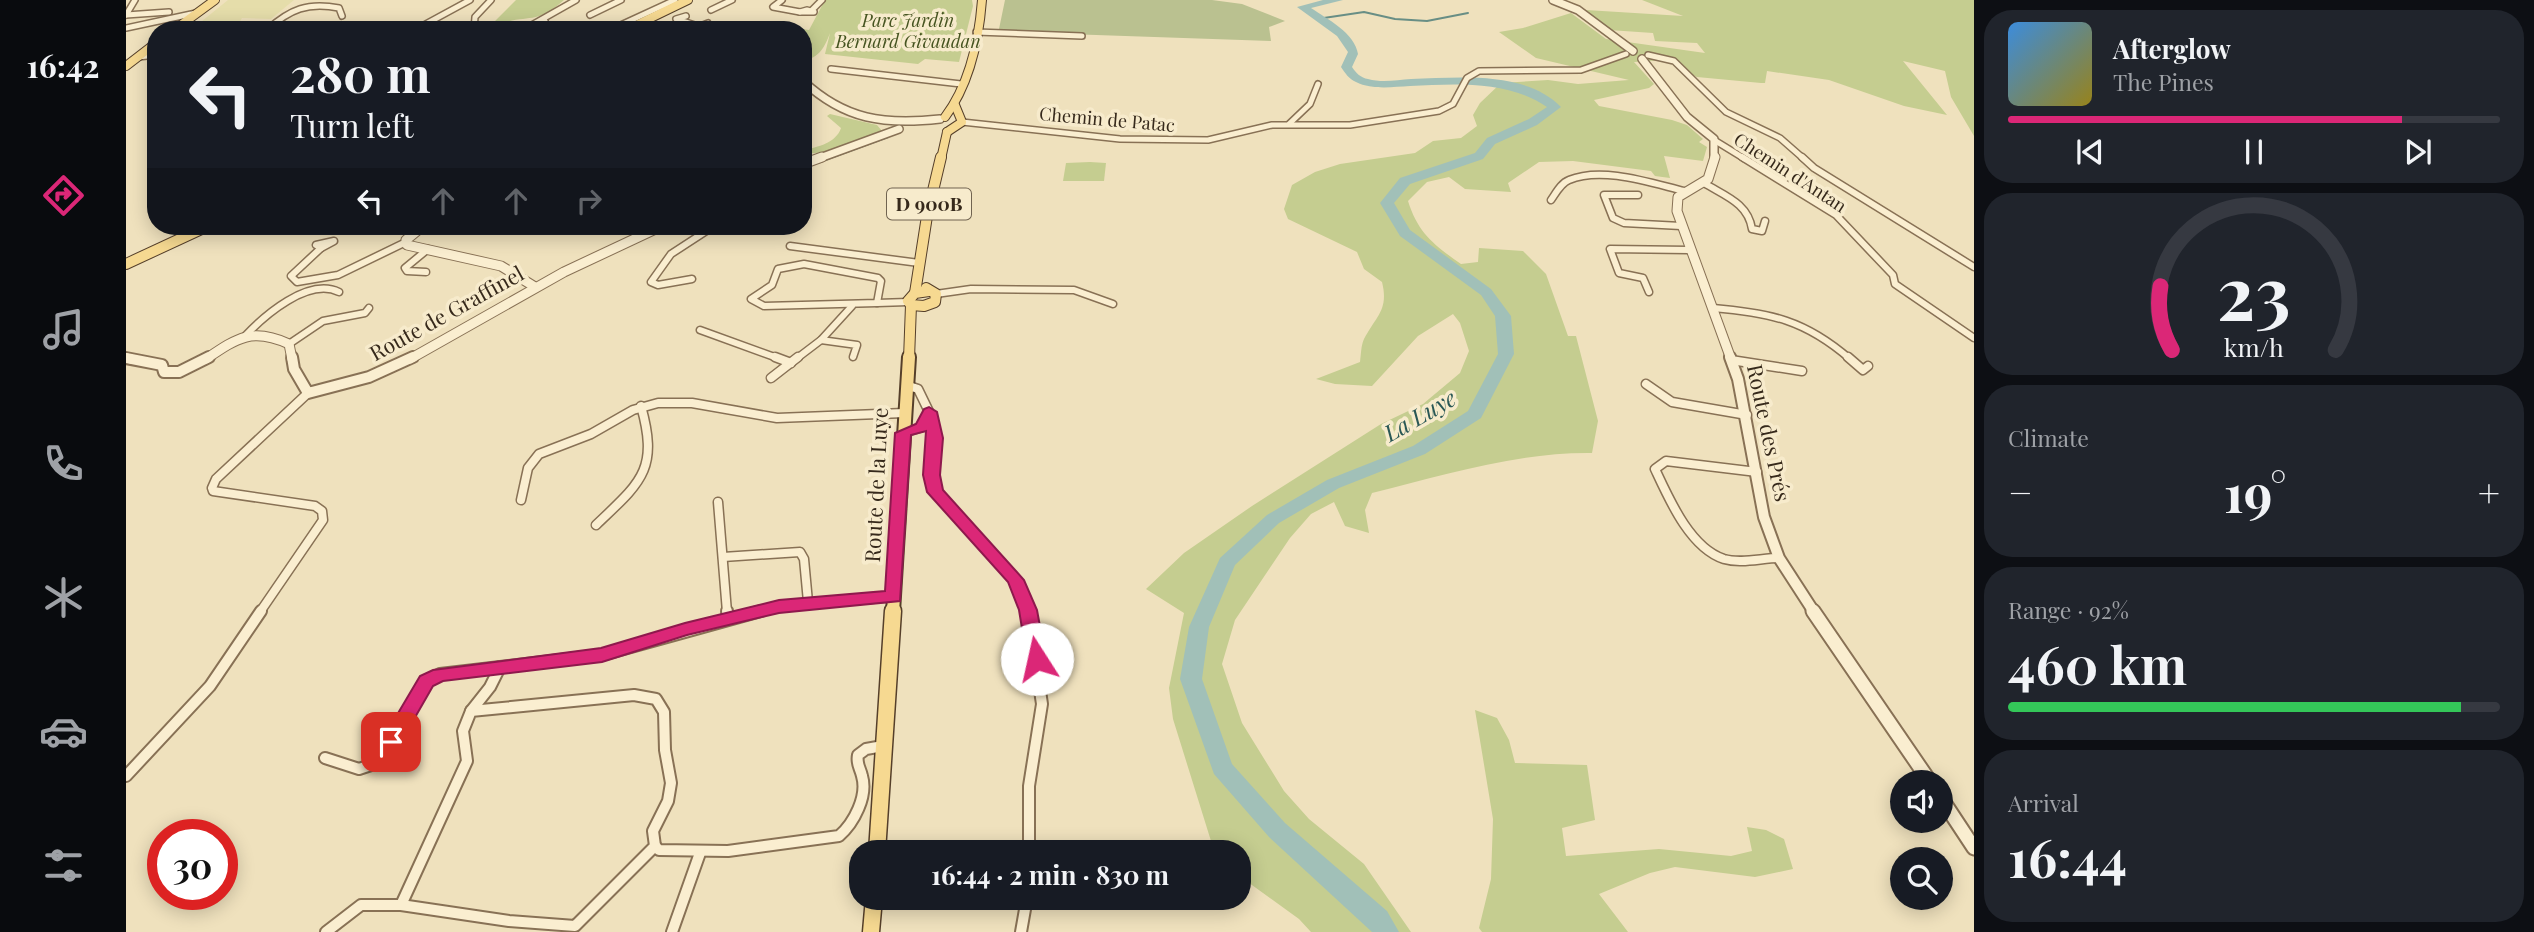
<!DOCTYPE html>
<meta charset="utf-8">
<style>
:root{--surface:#171b24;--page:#20242c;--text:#f1f3f6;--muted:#9ea1a6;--line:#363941;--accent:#db2777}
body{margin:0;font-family:"Playfair Display",serif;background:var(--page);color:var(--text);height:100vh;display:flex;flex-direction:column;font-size:26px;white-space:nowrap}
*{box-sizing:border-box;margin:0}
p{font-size:23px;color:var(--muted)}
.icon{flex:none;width:38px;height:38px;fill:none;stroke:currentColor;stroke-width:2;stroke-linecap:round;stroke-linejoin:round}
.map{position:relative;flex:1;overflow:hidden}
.panel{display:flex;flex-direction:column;gap:10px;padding:10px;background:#0d0f14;width:560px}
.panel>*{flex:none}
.banner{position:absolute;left:21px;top:21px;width:665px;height:214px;border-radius:28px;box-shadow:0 4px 18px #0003;background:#171b24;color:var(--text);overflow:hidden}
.buttons{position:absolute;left:1764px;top:770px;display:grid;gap:14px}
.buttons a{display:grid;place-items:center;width:63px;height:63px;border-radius:50%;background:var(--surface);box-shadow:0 4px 18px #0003;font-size:35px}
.speed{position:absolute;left:21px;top:819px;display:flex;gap:14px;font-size:35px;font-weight:700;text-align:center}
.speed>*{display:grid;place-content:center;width:91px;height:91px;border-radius:50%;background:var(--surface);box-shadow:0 4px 18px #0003;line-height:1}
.speed .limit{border:10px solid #d22;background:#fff;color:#111}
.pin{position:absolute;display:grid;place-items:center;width:60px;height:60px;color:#fff;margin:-30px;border-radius:14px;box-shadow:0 4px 10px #0006}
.me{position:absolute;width:77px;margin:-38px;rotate:350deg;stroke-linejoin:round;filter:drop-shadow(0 0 5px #0008)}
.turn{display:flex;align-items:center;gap:24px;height:147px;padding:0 28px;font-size:32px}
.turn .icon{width:91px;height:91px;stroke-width:2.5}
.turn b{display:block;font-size:49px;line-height:60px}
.lanes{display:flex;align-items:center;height:66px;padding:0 28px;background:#0003;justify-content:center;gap:35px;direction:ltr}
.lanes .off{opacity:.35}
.big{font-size:52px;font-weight:700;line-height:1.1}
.panel .widget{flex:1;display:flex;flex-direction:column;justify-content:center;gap:10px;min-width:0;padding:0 24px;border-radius:28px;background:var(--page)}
.panel .dial{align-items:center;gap:0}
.dial svg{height:182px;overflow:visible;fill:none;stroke:var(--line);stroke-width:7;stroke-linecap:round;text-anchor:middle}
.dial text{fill:var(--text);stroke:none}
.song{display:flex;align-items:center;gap:21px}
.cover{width:84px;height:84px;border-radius:10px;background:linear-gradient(135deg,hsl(210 70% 55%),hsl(50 70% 35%))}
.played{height:7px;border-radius:4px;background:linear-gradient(90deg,var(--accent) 80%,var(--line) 80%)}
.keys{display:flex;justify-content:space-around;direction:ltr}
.heat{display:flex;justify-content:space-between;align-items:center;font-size:38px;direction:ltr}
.charge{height:10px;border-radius:5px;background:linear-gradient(90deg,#34c759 92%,var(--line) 0)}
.trip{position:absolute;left:723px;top:840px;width:402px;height:70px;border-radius:28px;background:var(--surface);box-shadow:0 4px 18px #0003;font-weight:700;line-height:70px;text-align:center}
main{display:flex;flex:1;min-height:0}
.dock{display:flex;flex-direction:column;width:126px;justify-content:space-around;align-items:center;background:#090b0e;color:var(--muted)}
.dock .icon{width:49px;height:49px}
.dock .selected{color:var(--accent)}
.dock b{font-size:32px;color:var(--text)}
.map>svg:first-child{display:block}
.farmland{fill:#e5ddaa}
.green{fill:#c5cd90}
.cemetery{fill:#bac190}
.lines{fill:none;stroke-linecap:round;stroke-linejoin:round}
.stream{stroke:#688e85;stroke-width:2}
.river{fill:#a1c0b8;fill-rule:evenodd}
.minor-far3-casing{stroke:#887155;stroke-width:8}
.minor-far2-casing{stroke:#887155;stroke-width:9}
.minor-far1-casing{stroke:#887155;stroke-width:11}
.minor-casing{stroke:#887155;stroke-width:14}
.tertiary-far3-casing{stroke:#887155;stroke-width:10}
.tertiary-far2-casing{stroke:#887155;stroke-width:11}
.tertiary-far1-casing{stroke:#887155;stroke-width:14}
.tertiary-casing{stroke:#887155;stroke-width:17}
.primary-far3-casing{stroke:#553f2a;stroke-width:10}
.primary-far2-casing{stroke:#553f2a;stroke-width:12}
.primary-far1-casing{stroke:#553f2a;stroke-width:16}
.primary-casing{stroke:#553f2a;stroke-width:19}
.minor-far3{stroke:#faeed0;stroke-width:5}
.minor-far2{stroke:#faeed0;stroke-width:6}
.minor-far1{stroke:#faeed0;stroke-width:8}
.minor{stroke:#faeed0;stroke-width:10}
.tertiary-far3{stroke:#faeed0;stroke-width:7}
.tertiary-far2{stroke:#faeed0;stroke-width:9}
.tertiary-far1{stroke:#faeed0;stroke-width:10}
.tertiary{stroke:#faeed0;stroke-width:13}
.primary-far3{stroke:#f6d991;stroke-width:8}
.primary-far2{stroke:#f6d991;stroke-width:10}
.primary-far1{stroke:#f6d991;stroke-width:12}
.primary{stroke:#f6d991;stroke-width:16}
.route{fill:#db2777;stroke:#8e194d;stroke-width:2}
.labels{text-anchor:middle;stroke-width:7;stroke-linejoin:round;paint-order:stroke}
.far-park-label{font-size:18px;font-style:italic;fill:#465420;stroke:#f7ebcc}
.far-street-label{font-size:18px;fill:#36291b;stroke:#f7ebcc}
.shield{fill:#f7ebcc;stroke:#706350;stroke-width:2}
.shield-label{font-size:19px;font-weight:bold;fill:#36291b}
.street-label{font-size:21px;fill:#36291b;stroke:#f7ebcc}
.water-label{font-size:23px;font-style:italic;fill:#295755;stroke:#f7ebcc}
</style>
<main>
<nav class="dock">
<b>16:42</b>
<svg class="icon selected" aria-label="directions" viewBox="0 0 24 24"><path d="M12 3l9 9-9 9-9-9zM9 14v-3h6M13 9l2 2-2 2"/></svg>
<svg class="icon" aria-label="music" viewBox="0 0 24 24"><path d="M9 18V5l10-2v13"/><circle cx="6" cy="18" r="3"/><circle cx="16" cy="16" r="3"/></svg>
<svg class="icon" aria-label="phone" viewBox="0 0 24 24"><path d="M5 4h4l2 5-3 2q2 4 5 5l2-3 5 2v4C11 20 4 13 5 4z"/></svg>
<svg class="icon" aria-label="climate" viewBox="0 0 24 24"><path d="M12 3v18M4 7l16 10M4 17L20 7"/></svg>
<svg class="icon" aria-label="car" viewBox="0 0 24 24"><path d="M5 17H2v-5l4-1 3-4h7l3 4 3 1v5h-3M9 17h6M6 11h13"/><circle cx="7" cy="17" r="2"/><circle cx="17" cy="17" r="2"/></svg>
<svg class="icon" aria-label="filters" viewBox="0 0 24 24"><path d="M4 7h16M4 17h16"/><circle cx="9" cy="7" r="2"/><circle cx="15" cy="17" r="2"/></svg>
</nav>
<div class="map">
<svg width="1848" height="932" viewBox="0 0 1848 932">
<rect width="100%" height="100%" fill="#efe1bd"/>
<!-- farmland -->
<path class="farmland" d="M102,0H168L145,19L116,18L109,30H65Z"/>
<!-- green -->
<g class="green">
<path d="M390,0H438C411,25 403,14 373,24L369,21Z"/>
<path d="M699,0H846L847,6L833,62L799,59L792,64L699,54L704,33C699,47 693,58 677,61V30H654L662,27L683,30Z"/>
<path d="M1516,0H1848V136L1825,97L1819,71L1777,61L1821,115L1778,106L1703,80L1641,71L1639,83H1635L1571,77L1538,60L1508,62L1528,84L1523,88L1468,100L1473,106L1546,120L1561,125L1577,139L1573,142L1581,147L1577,161L1538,156L1544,178L1529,176L1525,171L1447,161L1413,162L1382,183L1385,192L1339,189L1323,177L1301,182L1282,201C1292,233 1308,245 1335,264L1352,262L1353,248L1397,251L1420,274L1442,336H1450L1472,421L1466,453C1391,452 1318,475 1246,493L1239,510L1243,533L1219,526L1208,502L1185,514L1164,538L1109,620L1096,664L1116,723L1158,791L1183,819L1238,864L1285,932H1185L1173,919L1119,880L1113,874V852H1095L1085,841L1047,719L1043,688L1058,613L1020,589L1058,553L1126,506L1255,424L1297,404L1334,373L1343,351L1334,323L1327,314L1292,336L1246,386L1209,384L1190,379L1234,362C1235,355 1235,345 1238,339C1250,316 1263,310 1256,282L1238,269L1231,252L1162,219L1158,209L1166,185L1189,172L1214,164L1289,153L1307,141L1335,138L1351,126L1347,115L1354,103L1375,83L1422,80L1452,84L1503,80L1410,58L1373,32L1397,28L1445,13L1480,39L1579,53L1571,43L1529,41L1527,33L1483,30L1460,10L1557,16Z"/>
<path d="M704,114L751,125L756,131L701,152L678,154L677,150C692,147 710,143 715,128L701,116Z"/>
<path d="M964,162L980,163L978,181H937L940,163Z"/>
<path d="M1349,710L1371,718L1383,740L1389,763L1461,765L1469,820L1436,828L1440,856L1533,849L1605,856L1626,851L1621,827L1640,830L1658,839L1667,869L1629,877L1549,867L1524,873L1473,894L1502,932H1356L1353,928L1365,879L1367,819Z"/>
</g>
<!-- cemetery -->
<path class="cemetery" d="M879,0H1086L1116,4L1159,21L1143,27L1145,41L879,32L873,29Z"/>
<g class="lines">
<!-- stream -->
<g class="stream">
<path d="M1191,19L1238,12L1269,19L1301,21L1342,13"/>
<path d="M699,160L762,137"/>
</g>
<!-- river -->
<path class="river" d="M1197,0H1217L1185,8C1201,19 1229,33 1232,54L1226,67C1230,73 1235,78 1242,79C1256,83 1271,80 1285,79C1332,78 1399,70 1435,107L1411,125L1369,144L1357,159L1284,184L1268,203L1284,230L1365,289L1385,316L1388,354L1355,418L1299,454L1213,488L1153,523L1109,565L1083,627L1076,679L1106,764L1159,823L1261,911L1273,932H1246L1143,837L1088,774L1054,679L1063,627L1094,558L1141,515L1201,480L1287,446L1342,411L1372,354L1369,316L1355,295L1274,236L1254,203L1274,178L1349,153L1361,138L1403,119L1421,107C1381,80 1330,84 1284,86C1266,87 1246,90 1230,82C1223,79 1219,73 1215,67L1222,52L1211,36L1171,7Z"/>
<!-- minor-far3 casing -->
<g class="minor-far3-casing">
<g id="minor-far3">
<path d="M656,0L647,7L674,12"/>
<path d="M585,10L606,0"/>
<path d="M681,10L688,12H674Z"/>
<path d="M686,10L696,0"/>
<path d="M0,15L43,12"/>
<path d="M0,15L9,0"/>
<path d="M464,15L495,0"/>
<path d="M560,16L550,19L572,26"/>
<path d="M419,21L412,27L419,30"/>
<path d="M0,28L70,13"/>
<path d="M280,28L298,25L344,0"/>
<path d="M141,30C164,9 182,2 213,8L216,16"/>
<path d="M188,30L197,26"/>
<path d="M230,30L233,29"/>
<path d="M348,30L349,17L365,0"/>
<path d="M397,30L450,0"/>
<path d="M484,30L549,0"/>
<path d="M564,30L582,23"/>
<path d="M850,32L956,36"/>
<path d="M1522,55L1548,61L1600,112L1654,138L1678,159"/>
<path d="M12,57L30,55"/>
<path d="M705,69L835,84"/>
<path d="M836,122L994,139L1082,140L1146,125H1224L1313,111L1327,104L1341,78L1353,71L1455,70L1500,54"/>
<path d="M1163,124L1184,104L1192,84"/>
<path d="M1588,140L1619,159"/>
</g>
</g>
<!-- minor-far2 casing -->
<g class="minor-far2-casing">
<g id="minor-far2">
<path d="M1616,157L1710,215L1767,275L1769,284L1848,338"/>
<path d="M1676,157L1688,168L1848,267"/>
<path d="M1578,183C1599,196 1622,203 1626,229L1636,231L1639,221"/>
<path d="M1512,195H1478L1487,218L1498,223L1555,226"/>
<path d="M1425,200C1430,193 1435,183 1443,180C1476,166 1525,183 1558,191"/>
<path d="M208,241L195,248L190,245Z"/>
<path d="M664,246L793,263"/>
<path d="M195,248L165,276L171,282L212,275L280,242"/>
<path d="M678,264L752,278L755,281L751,303L638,306L625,299L646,285L652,269Z"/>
<path d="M300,272L281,271L279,268L302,249"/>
<path d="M566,279L532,285L525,282L545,254L588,226"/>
<path d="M1523,292L1517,278L1493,273L1484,249L1563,250"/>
<path d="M810,294L845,289L948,290L987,304"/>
<path d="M751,303L782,302"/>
<path d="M1587,308C1645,313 1679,320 1724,359"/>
<path d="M574,330L654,359"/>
<path d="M119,336C138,316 182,277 213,292"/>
<path d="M695,340L731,345L727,357"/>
<path d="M163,344L197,321L239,313L243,308"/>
<path d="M670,359L695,340L726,306"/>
</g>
</g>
<!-- minor-far1 casing -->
<g class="minor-far1-casing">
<g id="minor-far1">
<path d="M649,357L665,363"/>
<path d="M1722,357L1737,370L1742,366"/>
<path d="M1605,360L1676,371"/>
<path d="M645,378L672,357"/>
<path d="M1520,384L1546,402L1621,415"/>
<path d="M780,385L792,389L808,422L806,475L809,492L889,580L902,612"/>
<path d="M777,433L796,427L803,412"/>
<path d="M1631,472L1540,461L1529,469C1543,499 1564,548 1598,559C1615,564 1636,558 1653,558"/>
<path d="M395,500L402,468L413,454L465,434L507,410L532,403H566L651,418L778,413"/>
<path d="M592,502L601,612"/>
<path d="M470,525C515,482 533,470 515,406"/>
<path d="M597,557L674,552L678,559L682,602"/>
<path d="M134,612L197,520L196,511L189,506L87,491L86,488L90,479L182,393"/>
<path d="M628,612L653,606L768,597"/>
</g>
</g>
<!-- minor casing -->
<g class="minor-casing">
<g id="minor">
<path d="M601,611L602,619"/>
<path d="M902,611L916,704L903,786V852"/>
<path d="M508,695L530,699L538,712L539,750L545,783L542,801L527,831L529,846L449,926L383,921L275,905L341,761L337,731L345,711Z"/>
<path d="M345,711L364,687L374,667"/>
<path d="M199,758L233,769L254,762L300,681L314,674L476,655L635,611"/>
<path d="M0,776L84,686L135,611"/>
<path d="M529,846L533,850L602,851L713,836C728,823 742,796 736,776C734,767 730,764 732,755L740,749L757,746"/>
<path d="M200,932L235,905H275"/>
<path d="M546,932L574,853"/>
<path d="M895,932L901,898"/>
</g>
</g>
<!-- tertiary-far3 casing -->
<g class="tertiary-far3-casing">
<g id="tertiary-far3">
<path d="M1427,0L1452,10L1507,51"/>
<path d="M1516,59L1561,117L1588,139V159"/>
<path d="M677,81C719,120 758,125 814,119"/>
<path d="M691,159L773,129"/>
</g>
</g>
<!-- tertiary-far2 casing -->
<g class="tertiary-far2-casing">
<g id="tertiary-far2">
<path d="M1589,157L1582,179L1552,197L1551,211L1605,359"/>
<path d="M677,164L696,157"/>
<path d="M297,226L280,240L281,245L375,266L409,287"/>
<path d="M0,358L5,359"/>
<path d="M80,359C111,338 126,327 163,344L166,359"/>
<path d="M284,359L438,272L536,226"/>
</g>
</g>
<!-- tertiary-far1 casing -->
<g class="tertiary-far1-casing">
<g id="tertiary-far1">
<path d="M166,357L168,369L182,393L243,377L287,357"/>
<path d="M1604,357L1612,379L1638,517L1653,558L1688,612"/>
<path d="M0,358L36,365L38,372H53L83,357"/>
</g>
</g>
<!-- tertiary casing -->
<g class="tertiary-casing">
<g id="tertiary">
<path d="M1687,611L1804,782"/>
<path d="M1815,798L1848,848"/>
</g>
</g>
<!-- primary-far3 casing -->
<g class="primary-far3-casing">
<g id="primary-far3">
<path d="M48,30L89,0"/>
<path d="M500,30L562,0"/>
<path d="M0,66L30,43"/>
<path d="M819,117C843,85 853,39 856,0"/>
<path d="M821,132L836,122L829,105"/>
<path d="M815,159L821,132"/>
</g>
</g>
<!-- primary-far2 casing -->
<g class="primary-far2-casing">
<g id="primary-far2">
<path d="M0,264L82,226"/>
<path d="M789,293L801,216L815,157"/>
<path d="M785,305L798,306L809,302L810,294L800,288"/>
<path d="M783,359L785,305L782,301L789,293L803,291"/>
</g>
</g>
<!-- primary-far1 casing -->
<g class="primary-far1-casing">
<path id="primary-far1" d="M767,612L783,357"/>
</g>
<!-- primary casing -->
<g class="primary-casing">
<g id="primary">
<path d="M751,852L767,611"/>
<path d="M745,932L748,898"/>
</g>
</g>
<!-- minor-far3 -->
<use href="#minor-far3" class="minor-far3"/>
<!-- minor-far2 -->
<use href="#minor-far2" class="minor-far2"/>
<!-- minor-far1 -->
<use href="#minor-far1" class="minor-far1"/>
<!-- minor -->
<use href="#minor" class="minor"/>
<!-- tertiary-far3 -->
<use href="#tertiary-far3" class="tertiary-far3"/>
<!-- tertiary-far2 -->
<use href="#tertiary-far2" class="tertiary-far2"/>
<!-- tertiary-far1 -->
<use href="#tertiary-far1" class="tertiary-far1"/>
<!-- tertiary -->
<use href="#tertiary" class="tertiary"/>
<!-- primary-far3 -->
<use href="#primary-far3" class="primary-far3"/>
<!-- primary-far2 -->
<use href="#primary-far2" class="primary-far2"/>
<!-- primary-far1 -->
<use href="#primary-far1" class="primary-far1"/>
<!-- primary -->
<use href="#primary" class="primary"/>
</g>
<!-- route -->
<path class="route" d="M803,407L811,412L817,438L814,475L817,490L898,580L911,610L920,659L918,663L911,665L901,659L893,610L882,582L801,492L797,475L800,431L785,435L774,601L653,613L561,635L476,662L317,681L307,686L272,747H258L255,742L294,676L307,670L475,648L559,623L653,600L759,591L769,433L790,424L798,409Z"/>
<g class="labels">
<!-- far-park labels -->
<g class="far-park-label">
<text x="782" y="27">Parc Jardin<tspan x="782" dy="21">Bernard Givaudan</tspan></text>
</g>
<!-- far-street labels -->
<g class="far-street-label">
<text transform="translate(981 120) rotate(5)" y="6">Chemin de Patac</text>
<text transform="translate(1664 173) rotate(33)" y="6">Chemin d'Antan</text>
</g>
<!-- shield labels -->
<rect class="shield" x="761" y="188.5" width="84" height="31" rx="5"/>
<g class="shield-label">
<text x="803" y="211">D 900B</text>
</g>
<!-- street labels -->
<g class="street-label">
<text transform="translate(321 314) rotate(-29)" y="7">Route de Graffinel</text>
<text transform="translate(1642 433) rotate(78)" y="7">Route des Prés</text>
<text transform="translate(751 485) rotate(-87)" y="7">Route de la Luye</text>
</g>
<!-- water labels -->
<g class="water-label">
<text transform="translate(1294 416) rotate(-30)" y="8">La Luye</text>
</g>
</g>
</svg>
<div class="buttons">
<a><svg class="icon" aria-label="sound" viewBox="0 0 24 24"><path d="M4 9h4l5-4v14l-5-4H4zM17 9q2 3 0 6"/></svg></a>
<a><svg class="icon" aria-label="search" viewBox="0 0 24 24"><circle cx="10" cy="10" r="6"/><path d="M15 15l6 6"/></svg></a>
</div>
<div class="speed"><div class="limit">30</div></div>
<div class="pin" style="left:265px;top:742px;background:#d93025"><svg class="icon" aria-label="arrive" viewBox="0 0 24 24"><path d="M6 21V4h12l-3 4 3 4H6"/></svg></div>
<svg class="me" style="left:911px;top:659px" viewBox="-20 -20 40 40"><circle r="19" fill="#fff"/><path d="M0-13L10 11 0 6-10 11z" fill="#db2777"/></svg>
<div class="trip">16:44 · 2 min · 830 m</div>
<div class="banner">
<div class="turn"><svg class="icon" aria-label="left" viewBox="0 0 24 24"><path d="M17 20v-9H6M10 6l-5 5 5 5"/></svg><div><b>280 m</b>Turn left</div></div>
<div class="lanes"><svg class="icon" aria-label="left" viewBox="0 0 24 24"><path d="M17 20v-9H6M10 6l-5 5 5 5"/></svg><svg class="icon off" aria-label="ahead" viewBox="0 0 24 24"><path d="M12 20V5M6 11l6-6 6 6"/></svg><svg class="icon off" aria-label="ahead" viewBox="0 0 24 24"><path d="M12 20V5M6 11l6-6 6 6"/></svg><svg class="icon off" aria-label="right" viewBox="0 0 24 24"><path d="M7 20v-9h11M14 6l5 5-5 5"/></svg></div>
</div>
</div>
<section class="panel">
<div class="widget">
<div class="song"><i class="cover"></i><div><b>Afterglow</b><p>The Pines</p></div></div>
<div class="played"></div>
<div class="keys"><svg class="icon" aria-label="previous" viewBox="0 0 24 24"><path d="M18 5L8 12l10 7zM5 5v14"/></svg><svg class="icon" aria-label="pause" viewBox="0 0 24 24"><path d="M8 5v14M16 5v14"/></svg><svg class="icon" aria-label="next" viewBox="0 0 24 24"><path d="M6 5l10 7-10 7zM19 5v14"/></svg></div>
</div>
<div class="widget dial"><svg viewBox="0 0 100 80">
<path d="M14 69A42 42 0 1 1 86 69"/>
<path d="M14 69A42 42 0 0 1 9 41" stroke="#db2777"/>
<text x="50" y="56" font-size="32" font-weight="700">23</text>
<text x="50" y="72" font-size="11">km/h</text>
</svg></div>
<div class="widget"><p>Climate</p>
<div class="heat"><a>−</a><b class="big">19°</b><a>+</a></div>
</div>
<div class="widget"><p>Range · 92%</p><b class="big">460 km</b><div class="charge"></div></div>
<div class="widget"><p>Arrival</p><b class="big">16:44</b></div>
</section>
</main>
